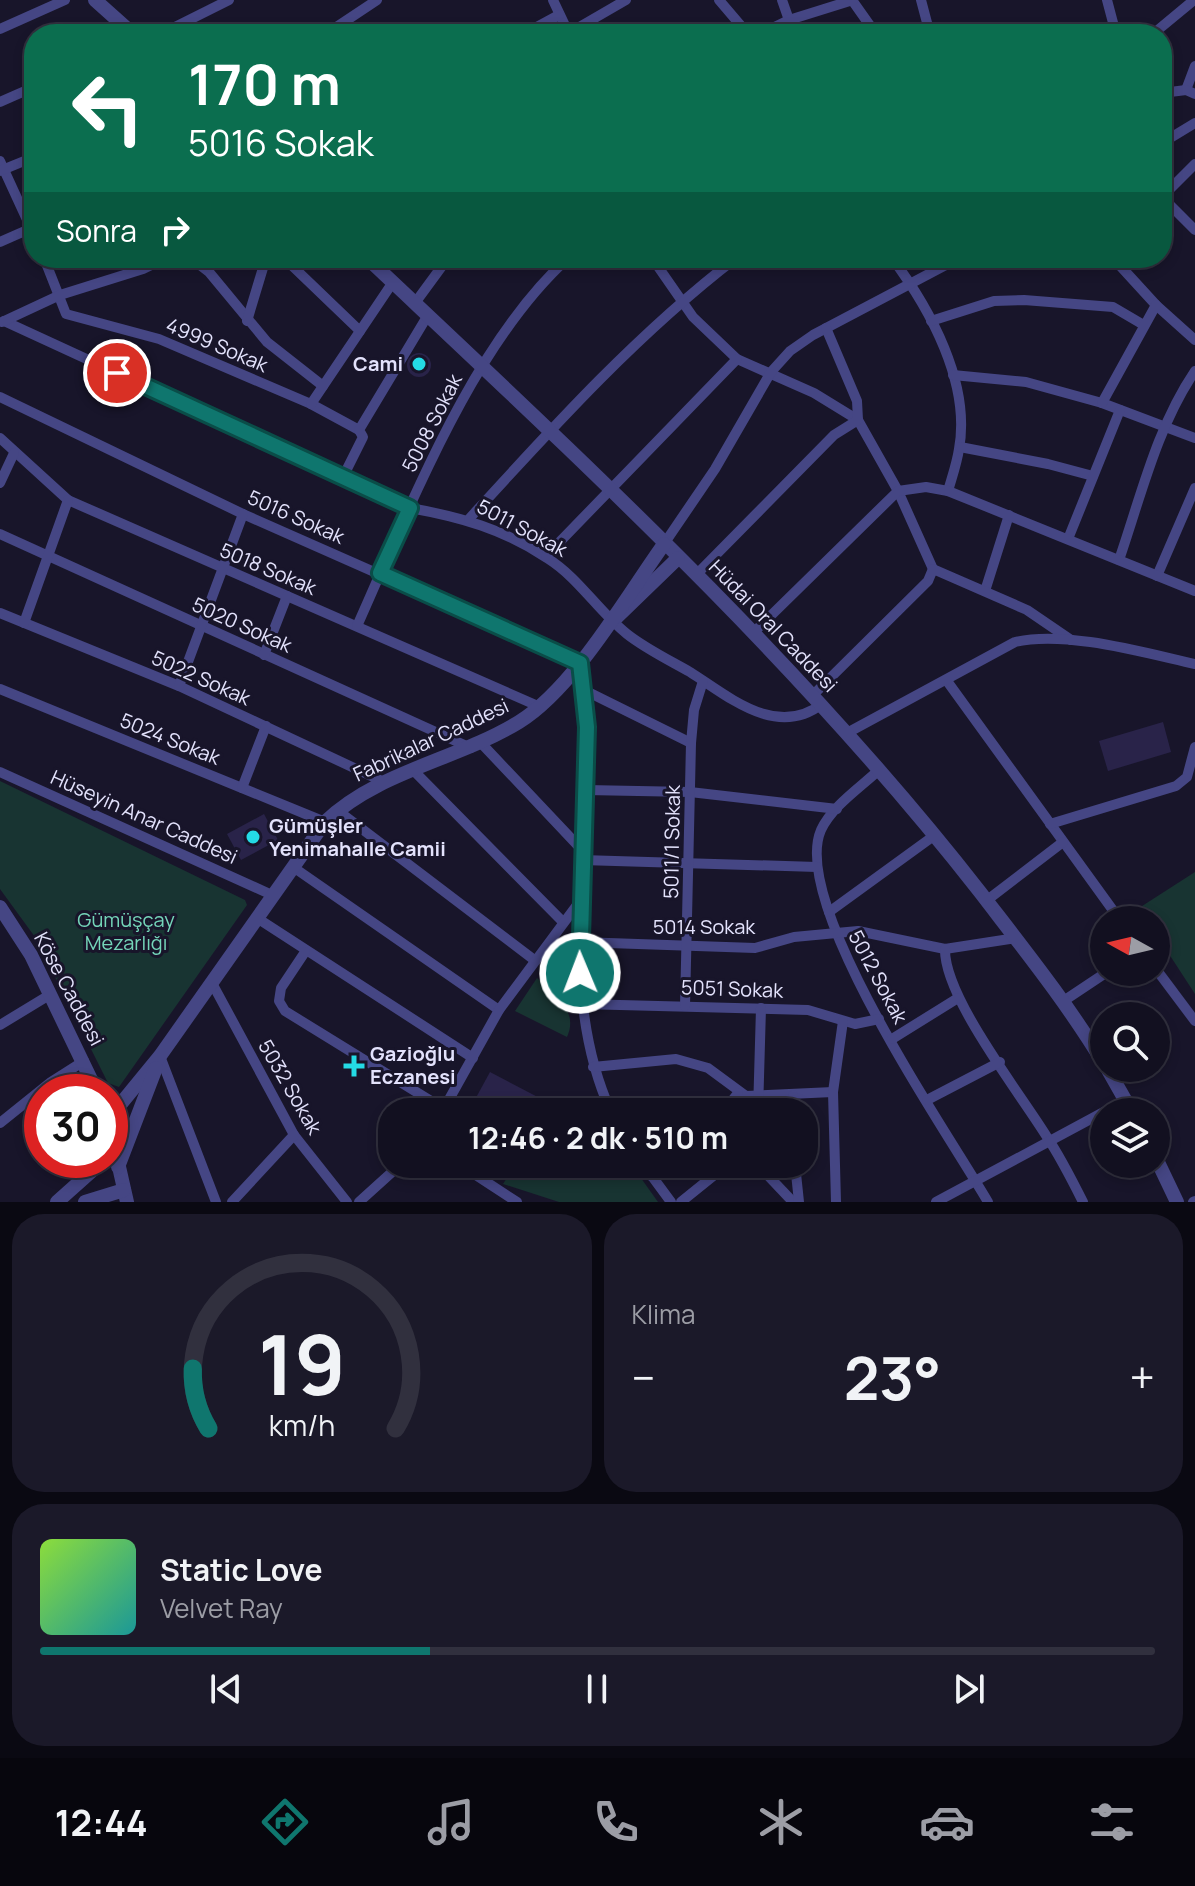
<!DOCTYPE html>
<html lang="tr">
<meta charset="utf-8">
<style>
:root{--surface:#121020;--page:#1b1929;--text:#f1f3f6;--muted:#9c9da5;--line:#31303e;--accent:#0f766e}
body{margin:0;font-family:Manrope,sans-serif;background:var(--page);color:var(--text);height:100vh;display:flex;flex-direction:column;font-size:30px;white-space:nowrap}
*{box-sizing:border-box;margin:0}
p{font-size:26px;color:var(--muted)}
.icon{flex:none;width:44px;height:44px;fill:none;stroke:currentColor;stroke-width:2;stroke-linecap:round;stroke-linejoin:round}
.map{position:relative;height:1202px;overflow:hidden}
.details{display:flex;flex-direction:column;gap:12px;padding:12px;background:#0a0912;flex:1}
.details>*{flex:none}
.guide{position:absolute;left:24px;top:24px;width:1148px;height:244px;border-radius:32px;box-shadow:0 4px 12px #0003,0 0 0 2px var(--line);background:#0b6e4f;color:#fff;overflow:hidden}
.needle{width:52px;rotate:278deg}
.tools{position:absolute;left:1090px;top:906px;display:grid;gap:16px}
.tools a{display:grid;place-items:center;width:80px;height:80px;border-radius:50%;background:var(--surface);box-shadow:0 4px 12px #0003,0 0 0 2px var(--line);font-size:40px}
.speed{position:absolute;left:24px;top:1074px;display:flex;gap:16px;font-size:40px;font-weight:700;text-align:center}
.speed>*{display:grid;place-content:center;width:104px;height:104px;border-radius:50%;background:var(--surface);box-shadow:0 4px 12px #0003,0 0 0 2px var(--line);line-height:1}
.speed .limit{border:12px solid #d22;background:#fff;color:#111}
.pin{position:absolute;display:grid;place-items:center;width:68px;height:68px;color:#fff;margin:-34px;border:4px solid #fff;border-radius:50%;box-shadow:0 2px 8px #0007}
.me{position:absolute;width:88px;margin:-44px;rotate:359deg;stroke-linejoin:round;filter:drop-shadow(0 0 6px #0008)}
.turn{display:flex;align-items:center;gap:28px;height:168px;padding:0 32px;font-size:36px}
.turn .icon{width:104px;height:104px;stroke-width:2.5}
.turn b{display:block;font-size:56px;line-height:68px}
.then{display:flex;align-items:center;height:76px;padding:0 32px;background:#0003;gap:16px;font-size:30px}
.big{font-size:60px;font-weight:700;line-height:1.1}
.details .tile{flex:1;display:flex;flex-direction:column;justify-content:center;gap:12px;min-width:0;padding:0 28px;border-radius:32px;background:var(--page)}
.details .dial{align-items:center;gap:0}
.dial svg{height:208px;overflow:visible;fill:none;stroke:var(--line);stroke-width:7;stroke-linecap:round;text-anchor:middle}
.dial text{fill:var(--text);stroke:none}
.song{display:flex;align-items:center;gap:24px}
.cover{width:96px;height:96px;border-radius:12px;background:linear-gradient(135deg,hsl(90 70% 55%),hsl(180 70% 35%))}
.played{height:8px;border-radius:4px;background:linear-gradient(90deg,var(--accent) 35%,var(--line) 35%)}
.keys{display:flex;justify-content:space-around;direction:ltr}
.heat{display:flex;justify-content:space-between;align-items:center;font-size:44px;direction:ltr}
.details .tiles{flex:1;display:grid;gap:12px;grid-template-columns:1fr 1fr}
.tile:last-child{grid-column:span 2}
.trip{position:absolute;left:378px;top:1098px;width:440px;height:80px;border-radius:32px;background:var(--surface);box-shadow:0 4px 12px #0003,0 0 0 2px var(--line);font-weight:700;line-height:80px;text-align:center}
.menu{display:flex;height:128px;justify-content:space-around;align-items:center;background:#07060d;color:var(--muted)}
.menu .icon{width:56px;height:56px}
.menu .active{color:var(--accent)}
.menu b{font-size:36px;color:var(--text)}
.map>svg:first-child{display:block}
.green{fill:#183432}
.building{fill:#292349}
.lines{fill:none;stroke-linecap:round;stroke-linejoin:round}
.minor{stroke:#454684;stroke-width:10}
.tertiary{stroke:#454684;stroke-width:14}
.route-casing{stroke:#0a4d48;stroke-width:20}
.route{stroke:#0f766e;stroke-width:14}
.poi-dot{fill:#24dae5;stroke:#18152a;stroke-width:3}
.labels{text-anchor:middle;stroke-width:6;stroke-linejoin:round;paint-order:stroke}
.street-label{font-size:20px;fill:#e3e2fc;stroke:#18152a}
.poi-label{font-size:20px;font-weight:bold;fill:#e3e2fc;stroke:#18152a;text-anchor:start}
.park-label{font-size:20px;fill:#74d5b9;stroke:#18152a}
</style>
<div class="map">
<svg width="1195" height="1202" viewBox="0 0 1195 1202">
<rect width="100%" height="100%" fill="#18152a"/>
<!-- green -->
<g class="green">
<path d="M0,781L245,900L247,905L119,1087L108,1083L35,937L0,889Z"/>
<path d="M1195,872V994L1156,934V920H1147L1139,908Z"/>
<path d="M568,934L572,942L568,978L546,967L548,959Z"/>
<path d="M537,978C555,994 579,1011 567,1037L515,1011Z"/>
<path d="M516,1164H631L658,1202H559L503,1184Z"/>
</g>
<!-- building -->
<g class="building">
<circle cx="419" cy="365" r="12"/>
<path d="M1163,722L1171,752L1108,771L1099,741Z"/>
<path d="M264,814L278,840L241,860L227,834Z"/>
<path d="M490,1072L551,1104L547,1112H485L472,1105Z"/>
</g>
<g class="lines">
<!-- minor -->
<g class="minor">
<path d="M553,0L569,34"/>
<path d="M719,0L748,34"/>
<path d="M782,0L789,20"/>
<path d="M852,0L876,34"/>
<path d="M921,0L930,34"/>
<path d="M1107,0L1116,34"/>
<path d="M0,29L65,0"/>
<path d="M569,33L626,0"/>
<path d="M161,34L229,0"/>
<path d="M326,34L377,0"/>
<path d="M524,34L559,15"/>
<path d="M760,34L789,20L853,0"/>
<path d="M1153,34L1194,0"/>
<path d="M1186,90L1195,66"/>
<path d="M1162,93L1186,90L1195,94"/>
<path d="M0,102L34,87"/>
<path d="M1162,143L1195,123"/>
<path d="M0,161L34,235"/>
<path d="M0,171L34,157"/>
<path d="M1162,197L1195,164"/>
<path d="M1162,197L1195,230"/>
<path d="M0,242L34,227"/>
<path d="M44,258L66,314L159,339L311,404L359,430"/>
<path d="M191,258L209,272L267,342L323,386"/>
<path d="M284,258L360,331"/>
<path d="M652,258L693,317L737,359L814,393L858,420L898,491L933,569"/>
<path d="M892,258C930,309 971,383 959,449C957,463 952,477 948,491"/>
<path d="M1113,258L1156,305L1195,340"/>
<path d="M415,303L448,258"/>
<path d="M4,321L410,508C461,517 503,529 547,558C579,578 598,611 627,634C646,649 669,660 690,672C728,696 776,739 822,704"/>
<path d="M247,321L266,258"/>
<path d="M931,321L994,301L1024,300L1113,307L1142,324"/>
<path d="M2,322L60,295L143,269L166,258"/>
<path d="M953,375L1026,382L1102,403L1195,438"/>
<path d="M0,397L243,514L580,663C583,706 587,747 586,791C582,900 565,1010 611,1112"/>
<path d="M1102,403L1156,305"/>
<path d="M311,404L393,282"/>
<path d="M0,438L68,500L538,706"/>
<path d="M960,447L1048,464L1093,476"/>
<path d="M343,477L363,437L359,430L428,315"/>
<path d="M0,483L14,453"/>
<path d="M469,519C553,427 637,334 736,258"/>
<path d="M0,534L471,748"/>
<path d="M1068,539L1120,410"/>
<path d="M664,544L715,469L771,372L790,351L813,335L959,258"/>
<path d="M546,556L737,359"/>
<path d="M1119,560C1141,496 1157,427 1195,371"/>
<path d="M696,575L834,435L858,420L857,401L826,328"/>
<path d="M1157,576L1195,488"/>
<path d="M985,591L1009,515"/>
<path d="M0,613L179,686L384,782"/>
<path d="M24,623L68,500"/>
<path d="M357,626C410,508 471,346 568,258"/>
<path d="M754,632L898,491L926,487L948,491L1195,591"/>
<path d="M264,655L287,596"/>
<path d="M947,681L1120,920"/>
<path d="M179,686L243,514"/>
<path d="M0,689L325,822"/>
<path d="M582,689L691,743"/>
<path d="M813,695L928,581L933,569L1027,610L1071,640"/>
<path d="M847,733L1015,642C1065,630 1145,653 1195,664"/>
<path d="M481,743L583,851"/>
<path d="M880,769C861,787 832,806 821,830C789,904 948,1133 988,1202"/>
<path d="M414,771L563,922"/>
<path d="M0,772L272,895"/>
<path d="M242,788L266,726"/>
<path d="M586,790L690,792L837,809"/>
<path d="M337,810L533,959"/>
<path d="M1050,824L1176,786L1187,777L1195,747"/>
<path d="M582,860L817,867"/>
<path d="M293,867L499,1010"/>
<path d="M986,901L1063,842"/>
<path d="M829,912L935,835"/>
<path d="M257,918L473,1058"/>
<path d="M579,942L755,948L794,937L858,931L945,949L1016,938"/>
<path d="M945,949C944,997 1020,1093 1047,1137C1061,1158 1072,1180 1083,1202"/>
<path d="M305,952L281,988L279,1001L285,1011L444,1109"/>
<path d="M1156,969L1195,1021"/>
<path d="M212,983L294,1135L347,1202"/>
<path d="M1062,1002L1107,972"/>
<path d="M581,1004L808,1010L855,1024L879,1019"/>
<path d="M685,1006L691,743L694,710L703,681"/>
<path d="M0,1025L51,994"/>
<path d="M892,1039L958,998"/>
<path d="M160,1056L216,1202"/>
<path d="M593,1067L676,1059L708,1068L746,1096L833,1092"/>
<path d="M793,1095L794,1112"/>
<path d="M927,1100L1000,1062"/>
<path d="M442,1112L499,1010L580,901"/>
<path d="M723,1112L738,1093"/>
<path d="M758,1112L761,1008"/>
<path d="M0,1123L51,1082L84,1061"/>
<path d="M459,1164L517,1202"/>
<path d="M643,1164L671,1202"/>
<path d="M757,1164L793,1202"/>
<path d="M795,1164L799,1202"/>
<path d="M651,1176L667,1164"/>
<path d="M232,1202L294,1135"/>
<path d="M359,1202L401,1164"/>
<path d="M681,1202L728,1164"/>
<path d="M836,1202L833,1092L843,1021"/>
<path d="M936,1202L1126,1100"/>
<path d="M1193,1202L1195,1201"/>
</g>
<!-- tertiary -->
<g class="tertiary">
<path d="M95,0L133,34"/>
<path d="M367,258C581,460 799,660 980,892C1023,948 1068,1004 1104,1064"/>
<path d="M617,617L678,558"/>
<path d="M0,907L31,955L97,1092"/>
<path d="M1107,1068L1132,1112"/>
<path d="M110,1117L160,1056L325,822C378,771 457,760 519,722C574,688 626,597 664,544"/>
<path d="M110,1127L127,1202"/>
<path d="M1156,1158L1177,1202"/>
<path d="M118,1167L156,1068"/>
<path d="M57,1202L104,1160"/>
<path d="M85,1202L124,1190"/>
</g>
</g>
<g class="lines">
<!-- route casing -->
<g class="route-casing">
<path id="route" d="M117,373L410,508L380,573L580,663L587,727L580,973"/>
</g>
<!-- route -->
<use href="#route" class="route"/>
</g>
<!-- markers -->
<g class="poi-dot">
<circle cx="419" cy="364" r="8"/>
<circle cx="253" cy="837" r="8"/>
<path d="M350 1054h8v8h8v8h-8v8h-8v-8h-8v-8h8z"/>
</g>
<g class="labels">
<!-- street labels -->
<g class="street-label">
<text transform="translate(217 345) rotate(23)" y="7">4999 Sokak</text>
<text transform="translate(432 423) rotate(-63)" y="7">5008 Sokak</text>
<text transform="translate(296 517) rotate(24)" y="7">5016 Sokak</text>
<text transform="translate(522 528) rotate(28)" y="7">5011 Sokak</text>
<text transform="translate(268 569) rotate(23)" y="7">5018 Sokak</text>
<text transform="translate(242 625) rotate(24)" y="7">5020 Sokak</text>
<text transform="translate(773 626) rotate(46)" y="7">Hüdai Oral Caddesi</text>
<text transform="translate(201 678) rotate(24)" y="7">5022 Sokak</text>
<text transform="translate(170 739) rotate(22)" y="7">5024 Sokak</text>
<text transform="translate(431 740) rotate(-25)" y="7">Fabrikalar Caddesi</text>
<text transform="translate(144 817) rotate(24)" y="7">Hüseyin Anar Caddesi</text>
<text transform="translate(672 842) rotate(-89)" y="7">5011/1 Sokak</text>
<text x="704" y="934">5014 Sokak</text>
<text transform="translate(878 977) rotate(62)" y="7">5012 Sokak</text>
<text transform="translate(69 989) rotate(62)" y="7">Köse Caddesi</text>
<text transform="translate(732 989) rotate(2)" y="7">5051 Sokak</text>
<text transform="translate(290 1087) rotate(60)" y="7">5032 Sokak</text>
</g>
<!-- poi labels -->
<g class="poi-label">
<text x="403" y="371" text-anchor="end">Cami</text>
<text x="269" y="833">Gümüşler<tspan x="269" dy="23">Yenimahalle Camii</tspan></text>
<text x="370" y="1061">Gazioğlu<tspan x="370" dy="23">Eczanesi</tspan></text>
</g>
<!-- park labels -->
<g class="park-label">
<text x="126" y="927">Gümüşçay<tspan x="126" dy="23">Mezarlığı</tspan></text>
</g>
</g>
</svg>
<div class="tools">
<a><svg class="needle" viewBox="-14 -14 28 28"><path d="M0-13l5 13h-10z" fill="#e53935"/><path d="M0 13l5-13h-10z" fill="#9c9da5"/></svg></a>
<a><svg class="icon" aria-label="search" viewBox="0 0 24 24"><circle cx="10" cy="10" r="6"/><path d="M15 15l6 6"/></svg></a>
<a><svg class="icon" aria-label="layers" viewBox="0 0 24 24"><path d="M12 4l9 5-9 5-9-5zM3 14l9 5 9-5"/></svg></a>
</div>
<div class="speed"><div class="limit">30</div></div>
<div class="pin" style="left:117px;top:373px;background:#d93025"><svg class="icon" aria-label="arrive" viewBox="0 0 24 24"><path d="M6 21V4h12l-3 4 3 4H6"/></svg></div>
<svg class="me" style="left:580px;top:973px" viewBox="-20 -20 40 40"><circle r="17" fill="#0f766e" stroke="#fff" stroke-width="3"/><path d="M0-11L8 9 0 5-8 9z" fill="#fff"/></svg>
<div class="trip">12:46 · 2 dk · 510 m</div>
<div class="guide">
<div class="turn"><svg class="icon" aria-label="left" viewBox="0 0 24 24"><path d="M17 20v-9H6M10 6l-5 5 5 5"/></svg><div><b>170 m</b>5016 Sokak</div></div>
<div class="then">Sonra<svg class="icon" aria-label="right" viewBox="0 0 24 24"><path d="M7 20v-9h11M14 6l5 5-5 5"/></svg></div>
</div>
</div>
<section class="details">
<div class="tiles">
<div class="tile dial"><svg viewBox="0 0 100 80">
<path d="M14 69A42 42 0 1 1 86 69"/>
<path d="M14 69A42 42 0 0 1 8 46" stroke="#0f766e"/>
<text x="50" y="56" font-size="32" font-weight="700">19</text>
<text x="50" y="72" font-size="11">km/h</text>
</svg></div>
<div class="tile"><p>Klima</p>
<div class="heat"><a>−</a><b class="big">23°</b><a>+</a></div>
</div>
<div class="tile">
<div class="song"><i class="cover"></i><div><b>Static Love</b><p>Velvet Ray</p></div></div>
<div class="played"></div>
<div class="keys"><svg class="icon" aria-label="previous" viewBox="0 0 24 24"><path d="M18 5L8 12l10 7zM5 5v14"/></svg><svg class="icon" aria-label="pause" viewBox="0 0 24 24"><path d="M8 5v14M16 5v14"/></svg><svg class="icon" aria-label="next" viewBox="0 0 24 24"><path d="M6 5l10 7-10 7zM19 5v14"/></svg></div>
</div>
</div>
</section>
<nav class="menu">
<b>12:44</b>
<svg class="icon active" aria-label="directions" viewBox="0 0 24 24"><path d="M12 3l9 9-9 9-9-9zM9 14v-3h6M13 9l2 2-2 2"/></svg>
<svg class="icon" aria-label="music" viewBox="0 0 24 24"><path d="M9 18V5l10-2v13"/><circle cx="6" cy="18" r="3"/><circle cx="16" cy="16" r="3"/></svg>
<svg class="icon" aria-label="phone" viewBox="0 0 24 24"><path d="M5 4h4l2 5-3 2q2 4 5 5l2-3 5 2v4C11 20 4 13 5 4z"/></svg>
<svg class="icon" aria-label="climate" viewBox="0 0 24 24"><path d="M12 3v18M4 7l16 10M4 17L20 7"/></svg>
<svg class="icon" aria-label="car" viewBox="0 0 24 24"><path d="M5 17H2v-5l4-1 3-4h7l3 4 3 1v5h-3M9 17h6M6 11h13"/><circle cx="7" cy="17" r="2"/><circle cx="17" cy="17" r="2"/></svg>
<svg class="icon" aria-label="filters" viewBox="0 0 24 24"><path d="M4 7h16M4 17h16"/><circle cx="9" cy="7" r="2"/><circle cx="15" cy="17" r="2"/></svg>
</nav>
